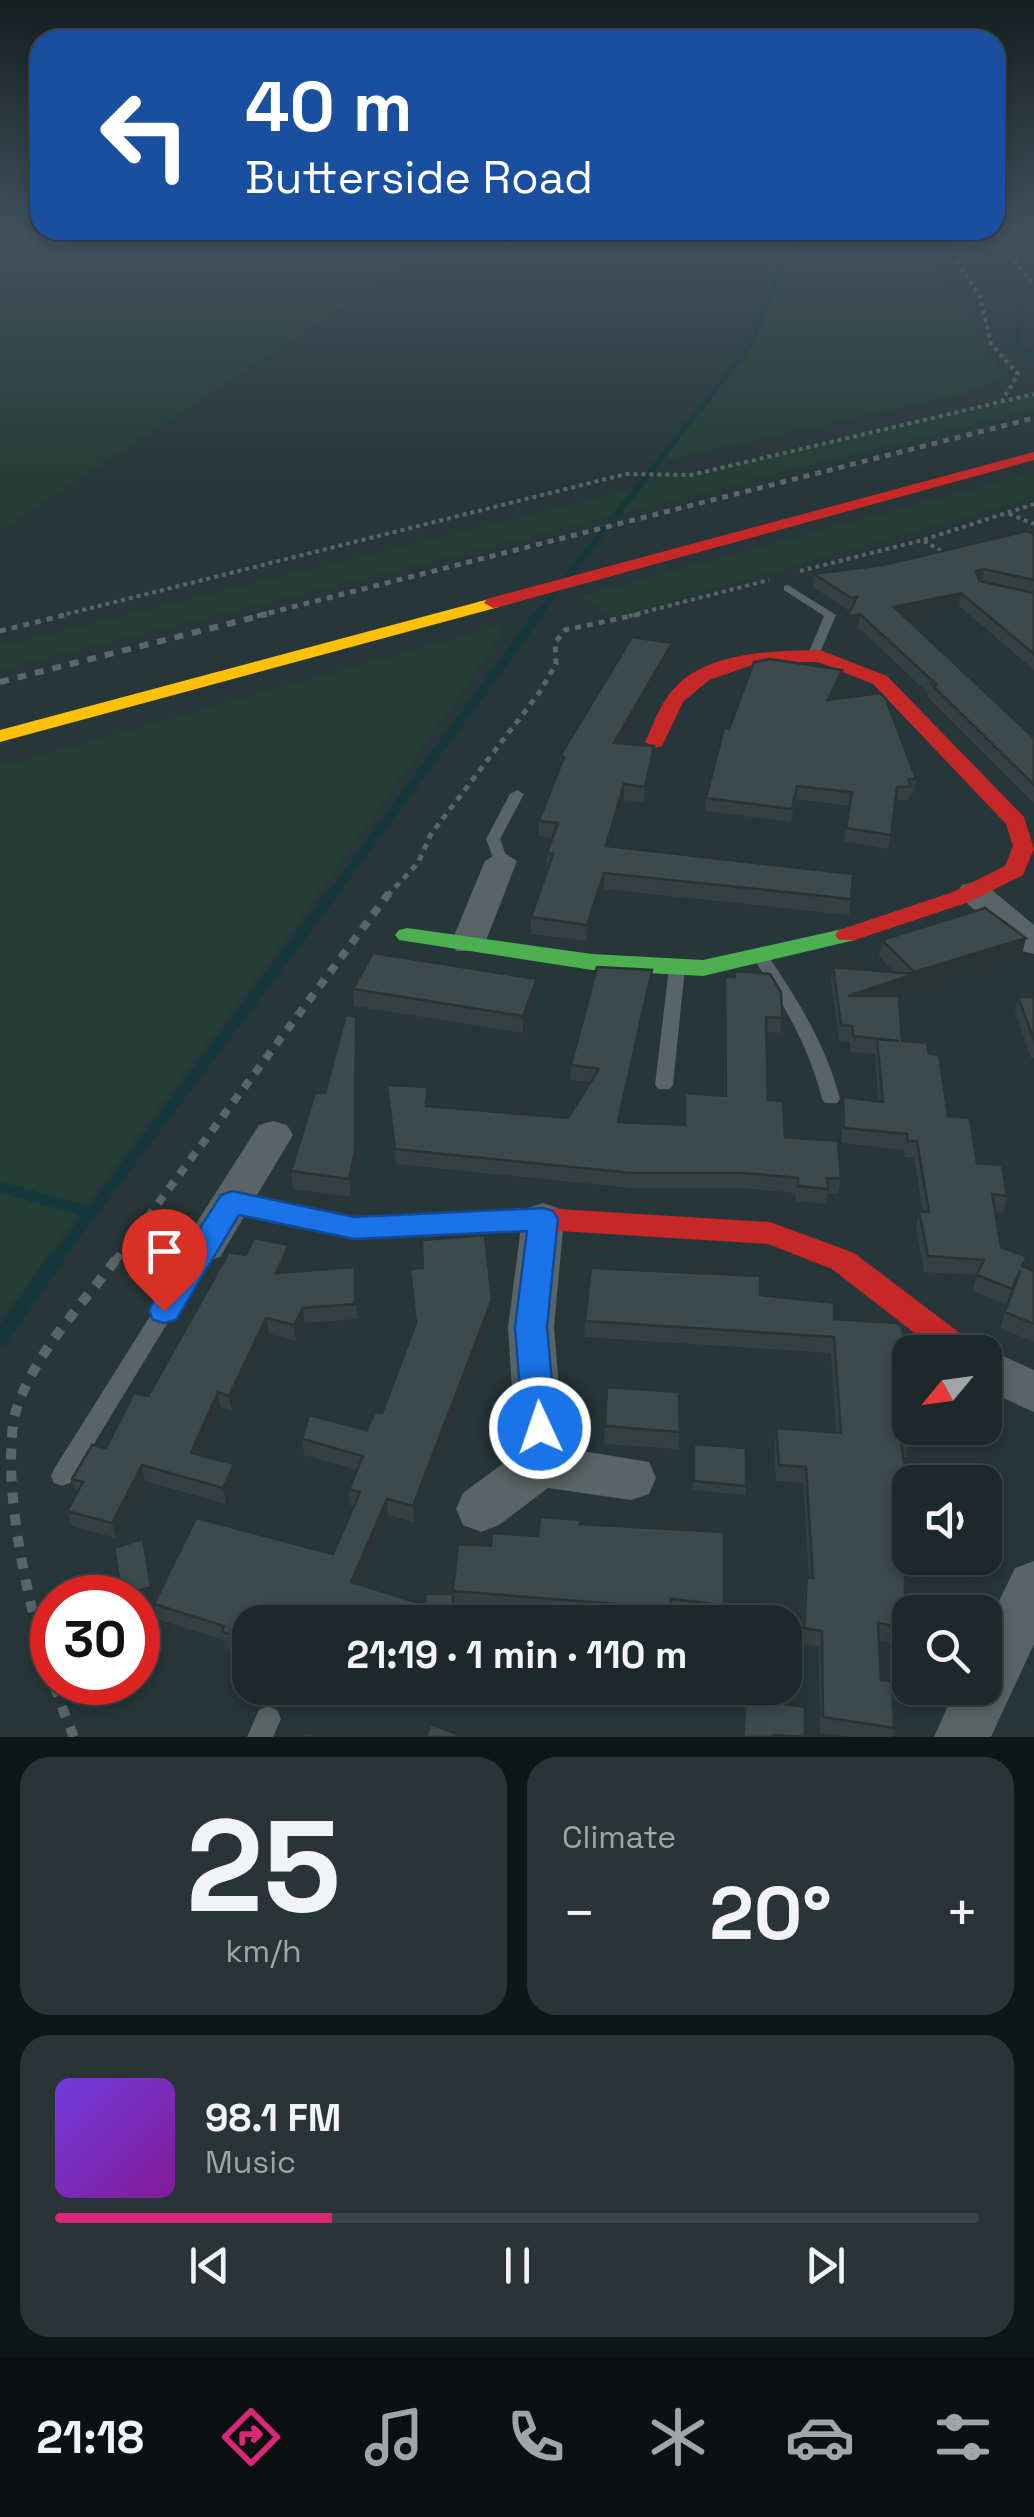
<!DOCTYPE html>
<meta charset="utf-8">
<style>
:root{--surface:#1d282a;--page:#2a3436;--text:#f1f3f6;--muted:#a0a6a8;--line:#3b4447;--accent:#db2777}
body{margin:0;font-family:"Space Grotesk",sans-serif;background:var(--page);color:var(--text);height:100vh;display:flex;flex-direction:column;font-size:38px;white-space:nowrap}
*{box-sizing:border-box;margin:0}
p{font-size:32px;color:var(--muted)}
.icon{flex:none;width:55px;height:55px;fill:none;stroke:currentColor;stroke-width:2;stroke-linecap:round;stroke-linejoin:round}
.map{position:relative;height:1737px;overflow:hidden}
.sheet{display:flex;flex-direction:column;gap:20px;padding:20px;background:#101617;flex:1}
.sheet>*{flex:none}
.guide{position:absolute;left:30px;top:30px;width:975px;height:210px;border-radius:30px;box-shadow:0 5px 15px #0003,0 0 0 2px var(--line);background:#1a4fa0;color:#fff;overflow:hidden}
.needle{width:65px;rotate:241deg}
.tools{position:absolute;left:892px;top:1335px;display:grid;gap:20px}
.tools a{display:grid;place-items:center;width:110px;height:110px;border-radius:20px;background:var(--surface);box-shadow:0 5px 15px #0003,0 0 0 2px var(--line);font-size:50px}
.speed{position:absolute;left:30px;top:1575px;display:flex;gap:20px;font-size:50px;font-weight:700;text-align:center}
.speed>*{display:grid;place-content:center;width:130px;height:130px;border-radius:50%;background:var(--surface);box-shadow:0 5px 15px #0003,0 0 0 2px var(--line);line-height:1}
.speed .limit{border:15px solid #d22;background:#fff;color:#111}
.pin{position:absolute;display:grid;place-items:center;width:85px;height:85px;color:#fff;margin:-102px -42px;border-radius:50% 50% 50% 0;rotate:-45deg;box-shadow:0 0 10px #0007}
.pin .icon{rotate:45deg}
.me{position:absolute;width:110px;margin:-55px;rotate:357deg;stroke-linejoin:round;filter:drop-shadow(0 0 8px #0008)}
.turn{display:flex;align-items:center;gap:35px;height:210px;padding:0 50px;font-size:45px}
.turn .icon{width:130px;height:130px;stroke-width:2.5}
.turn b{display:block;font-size:70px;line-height:85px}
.big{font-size:75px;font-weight:700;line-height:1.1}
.sheet .tile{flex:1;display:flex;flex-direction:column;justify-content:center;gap:15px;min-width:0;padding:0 35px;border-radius:30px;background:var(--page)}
.sheet .dial{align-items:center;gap:0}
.dial b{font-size:130px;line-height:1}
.song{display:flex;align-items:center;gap:30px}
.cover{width:120px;height:120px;border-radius:15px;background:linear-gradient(135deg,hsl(260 70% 55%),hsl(290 70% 35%))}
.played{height:10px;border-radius:5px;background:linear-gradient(90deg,var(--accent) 30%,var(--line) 30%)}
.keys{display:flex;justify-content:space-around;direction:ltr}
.heat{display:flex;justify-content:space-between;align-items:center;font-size:55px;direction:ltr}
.sheet .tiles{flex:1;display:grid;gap:20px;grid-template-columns:1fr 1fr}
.tile:last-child{grid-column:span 2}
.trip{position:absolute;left:232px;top:1605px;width:570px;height:100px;border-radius:30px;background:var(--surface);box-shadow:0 5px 15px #0003,0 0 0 2px var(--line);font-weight:700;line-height:100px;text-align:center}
.tab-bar{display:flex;height:160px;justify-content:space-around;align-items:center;background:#0c1011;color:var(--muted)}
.tab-bar .icon{width:70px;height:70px}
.tab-bar .active{color:var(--accent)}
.tab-bar b{font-size:45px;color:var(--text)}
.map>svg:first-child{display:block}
.green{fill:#243e35}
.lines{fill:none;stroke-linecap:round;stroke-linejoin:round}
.stream-far4{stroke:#16373c;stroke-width:5}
.stream-far3{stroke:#16373c;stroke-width:6}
.stream-far2{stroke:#16373c;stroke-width:9}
.stream-far1{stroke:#16373c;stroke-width:11}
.stream{stroke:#16373c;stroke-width:15}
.path-far3{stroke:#596567;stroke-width:4;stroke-dasharray:4 4;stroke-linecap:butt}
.path-far2{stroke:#596567;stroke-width:5;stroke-dasharray:6 6;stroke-linecap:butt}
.path-far1{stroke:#596567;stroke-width:8;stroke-dasharray:9 9;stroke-linecap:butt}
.path{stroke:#596567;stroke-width:10;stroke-dasharray:11 11;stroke-linecap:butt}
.lane{fill:#586465;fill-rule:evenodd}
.street{fill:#586465;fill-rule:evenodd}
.fast{fill:#4caf50;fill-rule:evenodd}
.slow{fill:#ffc107;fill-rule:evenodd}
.jam{fill:#c62828;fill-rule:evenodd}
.rail-far1{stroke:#5b6869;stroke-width:5;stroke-dasharray:6 6;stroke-linecap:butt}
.rail{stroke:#5b6869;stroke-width:6;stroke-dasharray:9 9;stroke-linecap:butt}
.wall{fill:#344041}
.shaded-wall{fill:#2a3435}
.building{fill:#3c4a4c;stroke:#2a3435;stroke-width:2.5}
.route{fill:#1a73e8;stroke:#114b97;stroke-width:2.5}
</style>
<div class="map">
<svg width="1034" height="1737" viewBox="0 0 1034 1737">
<rect width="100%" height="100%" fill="#273638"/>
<!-- green -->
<g class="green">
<path d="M0,238H449L0,530Z"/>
<path d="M786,238H956L936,263L963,314L1005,377L966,393L657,462L755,345L767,271Z"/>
<path d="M1034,394V409L0,670V647L635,489L664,475H691Z"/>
<path d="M1034,472V497L615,617L582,596Z"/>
<path d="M503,625L491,650L295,926L0,1318V767Z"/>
</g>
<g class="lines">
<!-- stream-far4 -->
<g class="stream-far4">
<path d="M993,238L989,256L1020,293L1018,348L1034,356"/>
<path d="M705,403L751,344L784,260L798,238"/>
</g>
<!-- stream-far3 -->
<g class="stream-far3">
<path d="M568,576L707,400"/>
<path d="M538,616L557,590"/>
</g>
<!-- stream-far2 -->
<path class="stream-far2" d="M331,896L539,614"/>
<!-- stream-far1 -->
<g class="stream-far1">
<path d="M0,1187L89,1212"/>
<path d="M55,1261L333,893"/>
</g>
<!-- stream -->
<path class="stream" d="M0,1339L57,1258"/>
<!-- path-far3 -->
<g class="path-far3">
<path d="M963,238L957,261L980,297L991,344L1018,374L1002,401"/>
<path d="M1012,238L1010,254L1034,286"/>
<path d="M1009,514L1034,524"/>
<path d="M924,541L948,555"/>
<path d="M800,571L923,540L1034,504"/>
<path d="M1007,587L1034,593"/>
<path d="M59,616L626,474L691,475L1034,394"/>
<path d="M629,616L769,580"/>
</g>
<!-- path-far2 -->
<g class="path-far2">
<path d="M0,631L69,614"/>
<path d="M387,896L418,863L431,834L539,693L556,664L555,643L565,630L640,614"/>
</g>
<!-- path-far1 -->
<path class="path-far1" d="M115,1261L389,893"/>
<!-- path -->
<path class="path" d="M74,1737C39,1655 0,1507 14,1418C29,1359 81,1306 117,1258"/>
<!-- lane -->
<g class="lane">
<path d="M788,585L836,615L818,657H810L808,654L824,616L784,590V586Z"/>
<path d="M517,790L524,794L500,839L508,861L501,865L494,861L486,839L510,794Z"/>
<path d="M761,953L767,954C798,1000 826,1045 840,1099L837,1103H825L822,1099C809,1046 783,1003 753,958Z"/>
<path d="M677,963L685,968L673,1085L670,1089H658L655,1085L669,968Z"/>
<path d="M205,1237L212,1240L215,1245L212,1250L70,1483L62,1486L54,1483L51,1476L54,1469L198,1240Z"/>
<path d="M268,1706L277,1710L281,1719L273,1737H247L259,1710Z"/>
</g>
<!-- street -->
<g class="street">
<path d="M501,851L517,861L485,943L480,951H456L451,943L485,861Z"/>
<path d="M974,882L986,885L1034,925V954L1022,951L962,899L957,892L962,885Z"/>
<path d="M273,1121L287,1125L293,1135L220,1257L205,1262L190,1257L183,1245L190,1233L259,1125Z"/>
<path d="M543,1203L558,1208L564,1219L554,1327L564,1448L649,1462L656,1478L649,1494L631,1500L548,1488L499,1525L481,1532L463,1525L456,1509L463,1493L516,1454L508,1327L522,1219L528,1208Z"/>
<path d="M985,1348L1034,1370V1412L985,1390V1352H973Z"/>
<path d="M1034,1561V1644L991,1737H934L956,1688H985V1630L1015,1568Z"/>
</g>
<!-- fast -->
<path class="fast" d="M407,928L592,954L703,960L847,928L859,935L855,940L703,976L592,970L399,940L395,935L399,930Z"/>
<!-- slow -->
<path class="slow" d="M493,598L499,599V607L0,742V730Z"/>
<!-- jam -->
<g class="jam">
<path d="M1034,452V460L499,607L493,608L484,603L487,599Z"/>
<path d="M820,650L887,676L1024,817L1034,849L1023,875L969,902L855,940H839L835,935L839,930L953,892L1005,866L1013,846L1006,824L873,684L818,662H761L709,680L683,702L662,746L655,748L645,742C652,728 657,712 666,699C697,651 770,651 820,650Z"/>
<path d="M232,1191L354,1217L543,1208L770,1222L854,1253L973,1343L978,1352H939L832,1269L768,1244L543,1230L354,1239L222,1210L218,1202L222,1194Z"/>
</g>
<!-- rail-far1 -->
<path class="rail-far1" d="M257,616L1034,418"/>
<!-- rail -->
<path class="rail" d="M0,682L267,614"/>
</g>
<!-- wall -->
<g class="wall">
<path d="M1034,534V670L959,606L905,617L1034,738V803L928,697V693L858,627L845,630L850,611L813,587L814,574L883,565Z"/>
<path d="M671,657L621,744L653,762L644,803L624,800L610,846L851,899L849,915L604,889L586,941L531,934V917L548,869L546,868L547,853L552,838L539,836V821L559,770L560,756Z"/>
<path d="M841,682L832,699L916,779L914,793H910L909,800H896L888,849L844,841L850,806L796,799L791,822L705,811L706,798L729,729Z"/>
<path d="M882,940L1022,955L912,988V990L892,996L902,1041L929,1054L948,1116L977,1163L1007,1196L1003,1212L995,1211L1001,1247L1027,1257L1024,1267L1034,1271V1342L1000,1328L1007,1305L973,1291L977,1275L924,1272L916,1227L919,1211H923L914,1157H905L904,1150L842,1143L841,1113L843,1097L878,1101L875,1054L850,1052V1042L839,1041L831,982L833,967L895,973L879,956Z"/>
<path d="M725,976L782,1018L780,1033L766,1032L768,1100L785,1137L841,1179L838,1194L827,1193L825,1204L796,1201L795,1193L742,1188H631L396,1164L387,1085L429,1102L428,1106L568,1118L590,1082L570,1080L571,1065L651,984L620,1122L684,1125L685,1093L724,1096V990Z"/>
<path d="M537,979L536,995L523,1033L354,1006L353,989Z"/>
<path d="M1018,997H1034V1058H1031L1015,1012Z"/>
<path d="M357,1033V1168L351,1197L293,1189L291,1171L325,1093Z"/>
<path d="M289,1245L291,1260L286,1272L355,1267L357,1319L304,1323L296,1341L269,1334L232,1411L220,1407L200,1455L234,1464L237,1480L226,1504L145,1481L116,1538L72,1526L67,1511L77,1494L72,1479L106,1448L148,1396L246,1255Z"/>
<path d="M410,1269L492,1300L493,1316L414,1522L388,1515L359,1584L425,1605L453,1594L458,1544L491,1546L580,1524L724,1605L722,1622L671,1616L639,1622L454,1608L453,1622H250V1655L225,1648L223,1640L157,1619L154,1604L333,1554L354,1506L350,1505L349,1489L357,1470L304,1455L302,1439L367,1430L382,1413L416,1325Z"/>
<path d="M760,1295L834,1319L910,1375V1428H917L914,1440L909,1439L906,1458L903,1457L910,1505V1520L907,1531H905V1628L901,1644L878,1640L881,1680L894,1728L892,1737H848L820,1733L819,1647L801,1644L804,1592L807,1577H809L803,1483L776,1481L774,1444L776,1428L836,1433L831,1353L584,1337L585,1321Z"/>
<path d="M607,1387L680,1432L678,1449L604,1444Z"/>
<path d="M694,1444L746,1486L745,1495L693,1490Z"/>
</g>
<!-- shaded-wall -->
<g class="shaded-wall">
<path d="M984,569L982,581L974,584L976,571Z"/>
<path d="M961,593L959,606L892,620L894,607Z"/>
<path d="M860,614L858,627L845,630L847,617Z"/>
<path d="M672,643L671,657L613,758L614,743Z"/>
<path d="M842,670L841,682L826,713L828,700Z"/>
<path d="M654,746L653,762L644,803L645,787Z"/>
<path d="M624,784V800L606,861V846Z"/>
<path d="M604,873V889L586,941L587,925Z"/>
<path d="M1026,938L1022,955L912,988V990L846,1011L848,996L913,975L914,972Z"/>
<path d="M652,970L651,984L617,1137L618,1122Z"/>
<path d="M537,979L536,995L523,1033V1016Z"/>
<path d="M356,1016L357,1168L351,1197L349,1179Z"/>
<path d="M289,1245L291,1260L278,1288L276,1273Z"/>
<path d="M492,1300L493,1316L414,1522L413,1506Z"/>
<path d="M303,1308L304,1323L296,1341L294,1325Z"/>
<path d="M266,1318L269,1334L232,1411L229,1396Z"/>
<path d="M218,1392L220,1407L194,1468L191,1453Z"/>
<path d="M234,1464L237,1480L226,1504L223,1488Z"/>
<path d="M142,1465L145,1481L116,1538L112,1523Z"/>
<path d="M387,1499L388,1515L353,1597L351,1582Z"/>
<path d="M146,1548L154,1595L138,1600V1598H123Z"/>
</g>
<!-- building -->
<g class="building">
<path d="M1027,531L1034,534V580L984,569L976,571L979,581L1034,593V654L961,593L894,607L1034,738V785L930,683L937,685L860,614L847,617L857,597L851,598L814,574L883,565Z"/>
<path d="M632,637L672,643L614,743L654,746L645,787L624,784L606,846L853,874L851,899L604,873L587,925L531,917L553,854L547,853L558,823L539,821L564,757L560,756Z"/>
<path d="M770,659L842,670L828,700L880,693L886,699L916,779H908L911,787H897L891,835L846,828L852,792L797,786L792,809L706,798L724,728L729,729L754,662Z"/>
<path d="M985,908L1026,938L914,972L882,940Z"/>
<path d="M373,953L537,979L523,1016L353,989Z"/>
<path d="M597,967L652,970L618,1122L685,1125V1093L726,1096L725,976L735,977V971L770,974L781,992L782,1018L766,1017L768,1100L783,1101L785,1137L838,1141L841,1179L827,1178L828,1189L798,1186V1178L744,1173H632L395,1149L387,1085L428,1087L426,1106L568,1118L599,1069L571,1065Z"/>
<path d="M833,967L915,974L848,996H899L902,1041L927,1043L929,1054L939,1055L948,1116L970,1118L977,1163L1002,1165L1007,1196L992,1194L1001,1247L1027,1257L1022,1266L1034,1271V1324L1005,1312L1020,1271L1012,1289L977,1275L984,1260L928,1256L919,1211L929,1212L917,1141H908L907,1134L844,1128L843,1097L883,1102L877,1039L899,1041L853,1036L852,1026L841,1025Z"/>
<path d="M1018,997H1034V1040Z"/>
<path d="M346,1015L356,1016L355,1151L349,1179L291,1171L315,1093H325Z"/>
<path d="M485,1235L492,1300L413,1506L387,1499L351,1582L425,1605L426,1594H453L452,1622H250V1640L222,1632L224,1626L154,1604L196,1518L333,1554L360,1492L349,1489L363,1456L302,1439L309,1415L367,1430L375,1412L382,1413L416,1323L410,1269L423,1268L422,1240Z"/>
<path d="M254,1238L289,1245L276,1273L355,1267V1304L303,1308L294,1325L266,1318L229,1396L218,1392L191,1453L234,1464L223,1488L142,1465L112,1523L67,1511L83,1482L72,1479L92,1445L106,1448L134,1393L148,1396L229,1252L246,1255Z"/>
<path d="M591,1268L760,1276V1295L834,1303V1319L896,1323L902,1327L910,1375V1423H907L909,1442L901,1441L910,1506V1515H905V1628L878,1623L881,1680L892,1681L894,1728L823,1717L822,1631L804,1628L807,1577L813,1578L806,1467L779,1465L776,1428L841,1433L834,1337L585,1321Z"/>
<path d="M607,1387L679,1392L680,1432L605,1426Z"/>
<path d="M694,1444L746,1448V1486L694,1481Z"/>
<path d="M540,1517L581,1520L580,1524L724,1532V1605L671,1599V1622H639L640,1606L453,1591L458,1544L491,1546L492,1533L538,1536Z"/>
<path d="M143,1539L151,1587L122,1596L114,1548Z"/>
<path d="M746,1698L805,1707V1737L774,1735V1737H743Z"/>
<path d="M431,1724L462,1736V1737H426Z"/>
<path d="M305,1733L320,1737H303Z"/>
</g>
<!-- sky -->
<linearGradient id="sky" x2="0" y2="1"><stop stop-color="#151e1f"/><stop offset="0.49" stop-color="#41525e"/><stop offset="1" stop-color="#41525e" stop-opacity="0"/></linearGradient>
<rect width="1034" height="481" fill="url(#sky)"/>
<!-- route -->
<path class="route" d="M232,1191L354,1217L543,1208L553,1211L558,1219L547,1327L556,1428L551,1439L540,1443L528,1439L523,1428L515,1327L527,1231L354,1239L239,1215L176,1320L164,1323L153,1320L149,1311L153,1302L221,1195Z"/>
</svg>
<div class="tools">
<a><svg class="needle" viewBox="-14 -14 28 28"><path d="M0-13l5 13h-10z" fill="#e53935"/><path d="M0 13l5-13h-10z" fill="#a0a6a8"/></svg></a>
<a><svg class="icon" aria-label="sound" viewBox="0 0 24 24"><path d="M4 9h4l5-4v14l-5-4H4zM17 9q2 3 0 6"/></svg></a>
<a><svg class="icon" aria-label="search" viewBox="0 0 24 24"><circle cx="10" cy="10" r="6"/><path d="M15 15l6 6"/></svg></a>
</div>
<div class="speed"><div class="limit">30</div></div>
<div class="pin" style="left:164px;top:1311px;background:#d93025"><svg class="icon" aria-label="arrive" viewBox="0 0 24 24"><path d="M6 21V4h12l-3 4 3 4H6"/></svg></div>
<svg class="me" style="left:540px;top:1428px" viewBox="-20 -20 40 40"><circle r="17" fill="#1a73e8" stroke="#fff" stroke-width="3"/><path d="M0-11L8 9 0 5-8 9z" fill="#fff"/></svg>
<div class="trip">21:19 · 1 min · 110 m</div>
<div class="guide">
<div class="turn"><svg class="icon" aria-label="left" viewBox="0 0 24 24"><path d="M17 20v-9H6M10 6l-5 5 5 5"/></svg><div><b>40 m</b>Butterside Road</div></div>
</div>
</div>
<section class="sheet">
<div class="tiles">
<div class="tile dial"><b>25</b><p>km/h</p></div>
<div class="tile"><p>Climate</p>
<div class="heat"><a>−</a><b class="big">20°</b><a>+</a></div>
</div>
<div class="tile">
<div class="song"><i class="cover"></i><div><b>98.1 FM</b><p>Music</p></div></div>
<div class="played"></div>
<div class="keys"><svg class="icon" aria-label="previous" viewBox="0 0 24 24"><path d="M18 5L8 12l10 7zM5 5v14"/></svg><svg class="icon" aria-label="pause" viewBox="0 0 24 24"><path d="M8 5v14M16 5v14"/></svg><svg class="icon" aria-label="next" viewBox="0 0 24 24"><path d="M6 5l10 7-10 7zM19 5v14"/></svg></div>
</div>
</div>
</section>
<nav class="tab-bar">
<b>21:18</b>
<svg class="icon active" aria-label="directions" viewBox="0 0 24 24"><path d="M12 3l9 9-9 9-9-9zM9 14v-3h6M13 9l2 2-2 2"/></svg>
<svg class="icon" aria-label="music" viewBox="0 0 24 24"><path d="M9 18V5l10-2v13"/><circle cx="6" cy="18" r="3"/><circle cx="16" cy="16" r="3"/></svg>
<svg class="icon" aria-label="phone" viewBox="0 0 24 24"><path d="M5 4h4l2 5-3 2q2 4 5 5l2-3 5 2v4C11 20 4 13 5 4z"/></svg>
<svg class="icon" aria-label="climate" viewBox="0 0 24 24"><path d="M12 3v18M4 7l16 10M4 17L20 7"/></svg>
<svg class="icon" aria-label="car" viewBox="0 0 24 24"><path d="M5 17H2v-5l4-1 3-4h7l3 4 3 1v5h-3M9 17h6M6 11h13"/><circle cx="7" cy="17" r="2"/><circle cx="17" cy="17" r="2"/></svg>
<svg class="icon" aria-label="filters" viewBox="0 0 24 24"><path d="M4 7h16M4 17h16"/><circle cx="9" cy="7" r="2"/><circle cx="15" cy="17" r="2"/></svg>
</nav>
